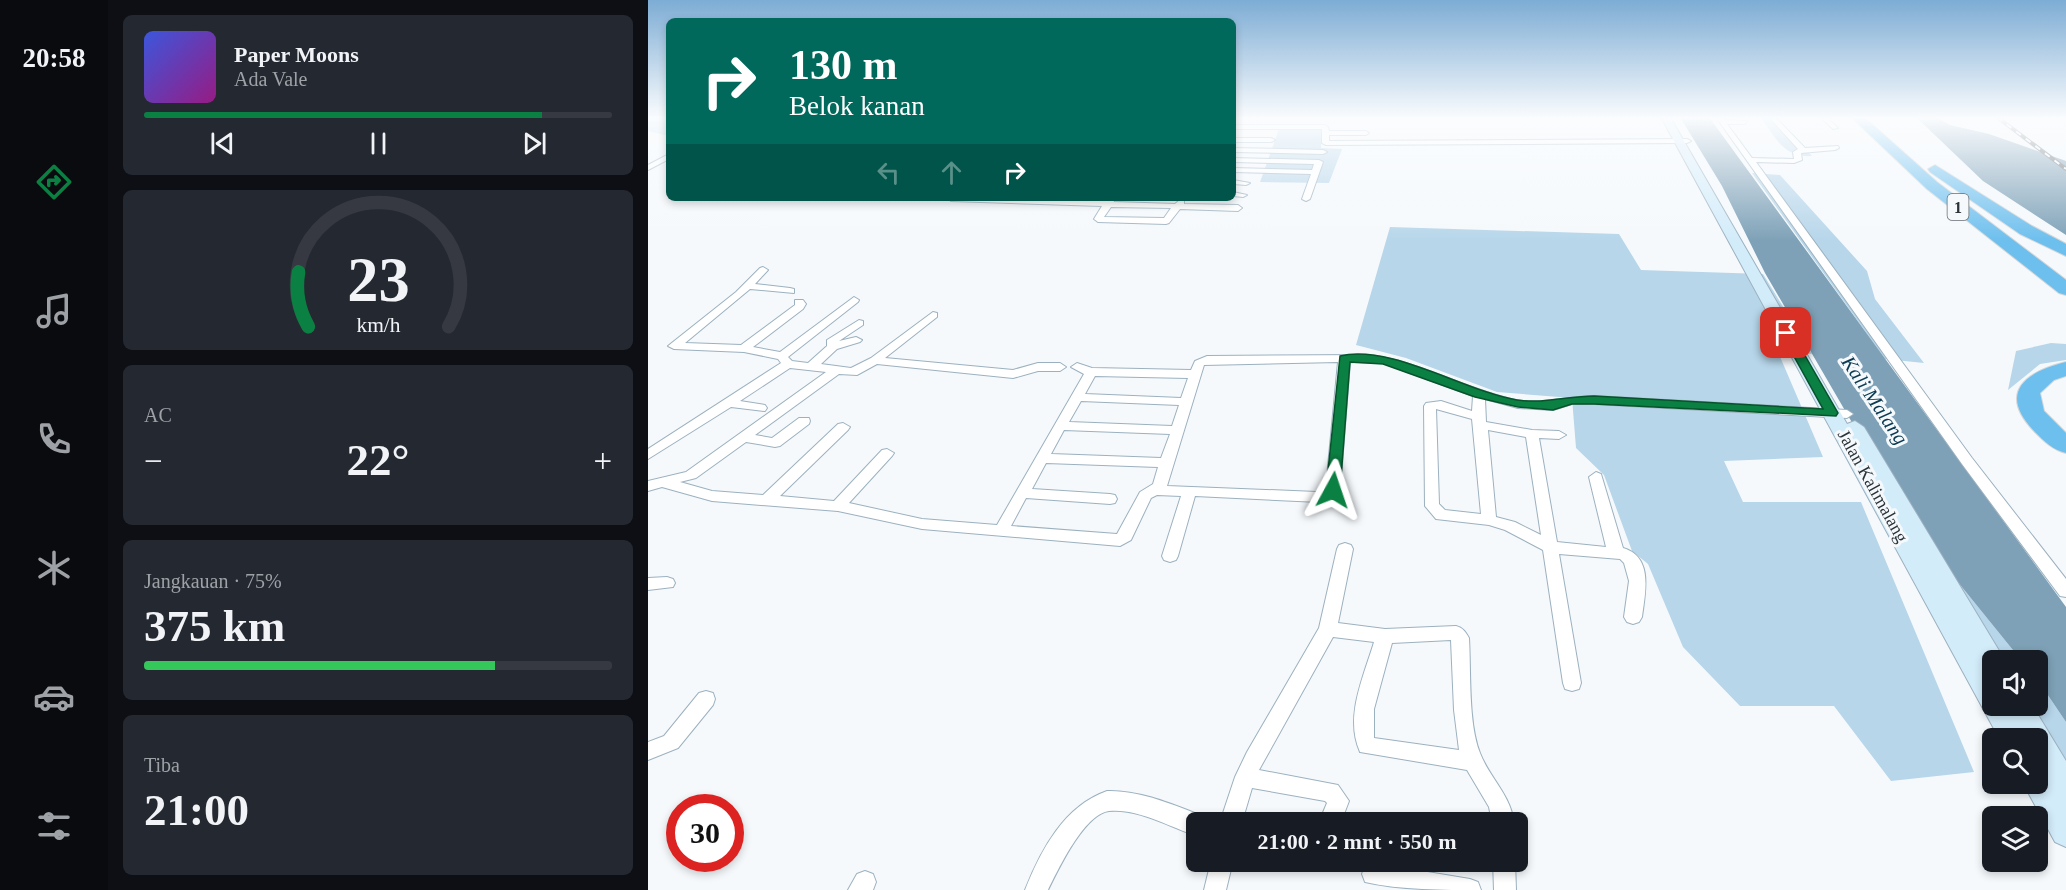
<!DOCTYPE html>
<html lang="id">
<meta charset="utf-8">
<style>
:root{--surface:#171b24;--page:#242831;--text:#f1f3f6;--muted:#9ea1a6;--line:#363941;--accent:#0b8043}
body{margin:0;font-family:Georgia,serif;background:var(--page);color:var(--text);height:100vh;display:flex;flex-direction:column;font-size:22px;white-space:nowrap}
*{box-sizing:border-box;margin:0}
p{font-size:20px;color:var(--muted)}
.icon{flex:none;width:33px;height:33px;fill:none;stroke:currentColor;stroke-width:2;stroke-linecap:round;stroke-linejoin:round}
.map{position:relative;flex:1;overflow:hidden}
.drawer{display:flex;flex-direction:column;gap:15px;padding:15px;background:#0d0f14;width:540px}
.drawer>*{flex:none}
.top-card{position:absolute;left:18px;top:18px;width:570px;height:183px;border-radius:9px;box-shadow:0 3px 9px #0003;background:#00695c;color:#fff;overflow:hidden}
.buttons{position:absolute;left:1334px;top:650px;display:grid;gap:12px}
.buttons a{display:grid;place-items:center;width:66px;height:66px;border-radius:9px;background:var(--surface);box-shadow:0 3px 9px #0003;font-size:30px}
.speed{position:absolute;left:18px;top:794px;display:flex;gap:12px;font-size:30px;font-weight:700;text-align:center}
.speed>*{display:grid;place-content:center;width:78px;height:78px;border-radius:50%;background:var(--surface);box-shadow:0 3px 9px #0003;line-height:1}
.speed .limit{border:9px solid #d22;background:#fff;color:#111}
.pin{position:absolute;display:grid;place-items:center;width:51px;height:51px;color:#fff;margin:-26px;border-radius:12px;box-shadow:0 3px 9px #0006}
.me{position:absolute;width:66px;margin:-33px;rotate:5deg;stroke-linejoin:round;filter:drop-shadow(0 0 4px #0008)}
.turn{display:flex;align-items:center;gap:21px;height:126px;padding:0 24px;font-size:27px}
.turn .icon{width:78px;height:78px;stroke-width:2.5}
.turn b{display:block;font-size:42px;line-height:51px}
.lanes{display:flex;align-items:center;height:57px;padding:0 24px;background:#0003;justify-content:center;gap:30px;direction:ltr}
.lanes .off{opacity:.35}
.big{font-size:45px;font-weight:700;line-height:1.1}
.drawer .tile{flex:1;display:flex;flex-direction:column;justify-content:center;gap:9px;min-width:0;padding:0 21px;border-radius:9px;background:var(--page)}
.drawer .dial{align-items:center;gap:0}
.dial svg{height:156px;overflow:visible;fill:none;stroke:var(--line);stroke-width:7;stroke-linecap:round;text-anchor:middle}
.dial text{fill:var(--text);stroke:none}
.song{display:flex;align-items:center;gap:18px}
.cover{width:72px;height:72px;border-radius:9px;background:linear-gradient(135deg,hsl(230 70% 55%),hsl(310 70% 35%))}
.played{height:6px;border-radius:3px;background:linear-gradient(90deg,var(--accent) 85%,var(--line) 85%)}
.keys{display:flex;justify-content:space-around;direction:ltr}
.heat{display:flex;justify-content:space-between;align-items:center;font-size:33px;direction:ltr}
.charge{height:9px;border-radius:4px;background:linear-gradient(90deg,#34c759 75%,var(--line) 0)}
.trip{position:absolute;left:538px;top:812px;width:342px;height:60px;border-radius:9px;background:var(--surface);box-shadow:0 3px 9px #0003;font-weight:700;line-height:60px;text-align:center}
main{display:flex;flex:1;min-height:0}
.menu{display:flex;flex-direction:column;width:108px;justify-content:space-around;align-items:center;background:#090b0e;color:var(--muted)}
.menu .icon{width:42px;height:42px}
.menu .active{color:var(--accent)}
.menu b{font-size:27px;color:var(--text)}
.map>svg:first-child{display:block}
.green{fill:#b7d6ea}
.water{fill:#7ea1b7}
.lines{fill:none;stroke-linecap:round;stroke-linejoin:round}
.minor-casing{stroke:#9cb1bf;stroke-width:2}
.secondary-casing{stroke:#9cb1bf;stroke-width:2}
.motorway-casing{stroke:#d4d6d7;stroke-width:2}
.minor{fill:#fff;fill-rule:evenodd}
.secondary{fill:#d3ecfa;fill-rule:evenodd}
.motorway{fill:#6dbfee;fill-rule:evenodd}
.rail-casing{stroke:#626a6e;stroke-width:4}
.rail{stroke:#f5f9fc;stroke-width:2;stroke-dasharray:6;stroke-linecap:butt}
.route{fill:#0b8043;stroke:#07532c;stroke-width:1.5}
.labels{text-anchor:middle;stroke-width:6;stroke-linejoin:round;paint-order:stroke}
.shield{fill:#f5f9fc;stroke:#676e73;stroke-width:1.5}
.shield-label{font-size:16px;font-weight:bold;fill:#2a3338}
.street-label{font-size:18px;fill:#2a3338;stroke:#f5f9fc}
.water-label{font-size:20px;font-style:italic;fill:#0b3a52;stroke:#f5f9fc}
</style>
<main>
<nav class="menu">
<b>20:58</b>
<svg class="icon active" aria-label="directions" viewBox="0 0 24 24"><path d="M12 3l9 9-9 9-9-9zM9 14v-3h6M13 9l2 2-2 2"/></svg>
<svg class="icon" aria-label="music" viewBox="0 0 24 24"><path d="M9 18V5l10-2v13"/><circle cx="6" cy="18" r="3"/><circle cx="16" cy="16" r="3"/></svg>
<svg class="icon" aria-label="phone" viewBox="0 0 24 24"><path d="M5 4h4l2 5-3 2q2 4 5 5l2-3 5 2v4C11 20 4 13 5 4z"/></svg>
<svg class="icon" aria-label="climate" viewBox="0 0 24 24"><path d="M12 3v18M4 7l16 10M4 17L20 7"/></svg>
<svg class="icon" aria-label="car" viewBox="0 0 24 24"><path d="M5 17H2v-5l4-1 3-4h7l3 4 3 1v5h-3M9 17h6M6 11h13"/><circle cx="7" cy="17" r="2"/><circle cx="17" cy="17" r="2"/></svg>
<svg class="icon" aria-label="filters" viewBox="0 0 24 24"><path d="M4 7h16M4 17h16"/><circle cx="9" cy="7" r="2"/><circle cx="15" cy="17" r="2"/></svg>
</nav>
<section class="drawer">
<div class="tile">
<div class="song"><i class="cover"></i><div><b>Paper Moons</b><p>Ada Vale</p></div></div>
<div class="played"></div>
<div class="keys"><svg class="icon" aria-label="previous" viewBox="0 0 24 24"><path d="M18 5L8 12l10 7zM5 5v14"/></svg><svg class="icon" aria-label="pause" viewBox="0 0 24 24"><path d="M8 5v14M16 5v14"/></svg><svg class="icon" aria-label="next" viewBox="0 0 24 24"><path d="M6 5l10 7-10 7zM19 5v14"/></svg></div>
</div>
<div class="tile dial"><svg viewBox="0 0 100 80">
<path d="M14 69A42 42 0 1 1 86 69"/>
<path d="M14 69A42 42 0 0 1 9 41" stroke="#0b8043"/>
<text x="50" y="56" font-size="32" font-weight="700">23</text>
<text x="50" y="72" font-size="11">km/h</text>
</svg></div>
<div class="tile"><p>AC</p>
<div class="heat"><a>−</a><b class="big">22°</b><a>+</a></div>
</div>
<div class="tile"><p>Jangkauan · 75%</p><b class="big">375 km</b><div class="charge"></div></div>
<div class="tile"><p>Tiba</p><b class="big">21:00</b></div>
</section>
<div class="map">
<svg width="1418" height="890" viewBox="0 0 1418 890">
<rect width="100%" height="100%" fill="#f5f9fc"/>
<!-- green -->
<g class="green">
<path d="M0,117H21V136L0,131Z"/>
<path d="M1112,117H1129L1164,156C1135,158 1128,137 1112,117Z"/>
<path d="M673,128V148L694,149L681,183L612,182L631,129Z"/>
<path d="M1104,173L1132,175L1219,271L1227,299L1276,363L1237,359Z"/>
<path d="M742,227L971,234L993,270L1115,274L1164,354L1130,352L1175,457L1076,461L1095,502H1213L1326,772L1243,781L1186,706H1092L1035,647L1000,564L984,551L956,475L928,448L924,398L849,392L758,358L708,345Z"/>
<path d="M1403,343L1418,344V360L1392,364L1360,390L1368,351Z"/>
<path d="M1305,576L1373,660H1344Z"/>
<path d="M1389,679L1418,722V789L1369,705H1389Z"/>
</g>
<!-- water -->
<g class="water">
<path d="M1032,117H1061L1418,607V722L1389,679V660H1373L1305,576L1238,481L1117,273L1074,186Z"/>
<path d="M1268,117H1288L1302,125L1341,134L1418,161V235L1335,181Z"/>
</g>
<g class="lines">
<!-- minor casing -->
<g class="minor-casing">
<g id="minor">
<path d="M1068,117H1074L1077,120L1099,121L1097,124H1079L1104,158L1146,159L1145,152L1150,149L1121,117H1127L1157,148L1190,146L1191,148L1187,150L1153,153L1154,160L1146,163L1108,162L1324,458L1418,579V597L1412,596L1314,464Z"/>
<path d="M1172,117H1178L1190,128L1185,129Z"/>
<path d="M585,125H677L680,127L681,131H718L721,133L718,135H681V141L1039,139L1043,141L1039,143L678,145L674,143V129H585Z"/>
<path d="M585,138H623L627,140L623,142H585Z"/>
<path d="M585,148L675,150L679,152L675,154L585,152Z"/>
<path d="M21,154V159L0,170V165Z"/>
<path d="M585,158L671,160L675,162L662,199L658,201L654,199L663,174L585,172V168L664,170L666,164L585,162Z"/>
<path d="M585,180L602,183L598,185L585,184Z"/>
<path d="M585,192L599,195L595,197L585,196Z"/>
<path d="M300,198L458,201L460,198H465L466,202L527,204L533,199L536,200V204L590,205L594,208L590,211L532,209L521,223L518,224L450,222L446,219L454,206L303,201ZM463,207L523,208L516,218L456,217Z"/>
<path d="M115,267L120,270L107,284L142,288L146,289V293L102,289L37,343L93,345L147,305V300H155L158,304L155,309L105,347L132,352L206,297L211,300L210,302L140,357L144,361L160,363L179,346V340L211,320L215,321V325L191,341L208,337L214,340L212,342L189,349L173,364L203,368L223,358L285,312L289,313V317L237,358L365,370L390,363H412L418,367L412,371H390L365,378L229,364L209,375L191,374L107,435L124,438L151,418H161L162,421L161,424L132,446L127,447L98,442L48,478L32,482L64,491L115,495L190,424L195,423L202,427L200,430L132,496L186,501L234,450L239,449L246,453L244,456L201,503L274,519L349,525L436,374L423,367L429,363L444,368L543,370L547,361L559,356L722,355C772,361 818,390 868,400C895,405 919,396 946,396L1199,410L1205,414L1199,418L946,404H924L905,410L870,408L837,399L838,422L884,430L911,431L918,435L911,439L891,438L909,542L958,547L941,477L948,472L953,474L975,548C1006,557 997,593 994,617L991,622L985,624L979,622L976,617L981,581L976,563L972,559L911,554L933,683L931,689L924,691L917,689L915,683L895,550L857,530L841,525L788,519L777,506L776,406L778,403L793,401L824,411L825,396L735,363L702,362L692,490L690,493L671,502L547,496L530,556L528,560L522,562L516,560L514,556L533,496L509,495L503,498L483,540L472,546L274,529L190,511L64,501L14,487L0,491V481L38,472L178,372L142,368L92,401L117,405L119,408L117,411L83,407L0,459V449L133,363L130,359L96,352L26,349L20,346L88,292L112,268ZM690,362L678,487L669,492L519,486L556,365ZM447,376L540,378L533,398L437,394ZM433,401L531,405L524,426L421,422ZM788,409L824,419L833,514L797,510L791,504ZM416,430L522,434L513,458L403,454ZM840,430L878,437L893,535L867,522L848,517ZM398,463L510,467L505,484L492,492L469,534L363,526L378,498L462,504L467,503L469,499L467,495L462,494L384,489Z"/>
<path d="M697,543L703,545L705,549L690,623L737,629L808,626C815,628 817,631 821,638C823,671 820,723 832,753C841,777 862,794 866,822H844L841,807L819,770L712,752C696,717 716,676 726,642L685,637L611,770L690,785L701,801L693,822H671L679,803L677,801L604,788L594,822H572L587,777L599,752L671,628L689,549L691,545ZM803,640L806,710L811,750L726,738V709L744,643Z"/>
<path d="M19,577L25,579L27,583L25,587L0,590V578Z"/>
<path d="M58,691L65,693L67,699L65,705L30,748L0,760V742L16,736L51,693Z"/>
<path d="M459,791C492,790 526,805 557,817L559,822H549V836C522,827 489,808 461,811C436,814 410,870 400,890H377C393,850 416,806 459,791Z"/>
<path d="M563,861H585L578,890H556Z"/>
<path d="M845,861H867L868,890H846Z"/>
<path d="M725,863L822,879L830,882L833,890C796,890 752,890 717,882L714,874L717,866Z"/>
<path d="M217,871L225,874L228,882L225,890H200L209,874Z"/>
</g>
</g>
<!-- secondary casing -->
<g class="secondary-casing">
<path id="secondary" d="M1013,117H1022L1199,424L1207,421L1216,427L1353,654L1356,660H1344V705H1384L1418,761V847L1407,842L1375,783H1389V738H1351Z"/>
</g>
<!-- motorway casing -->
<g class="motorway-casing">
<g id="motorway">
<path d="M1203,117H1216L1289,182L1418,280V295L1411,293L1279,189Z"/>
<path d="M1287,165L1384,226L1418,244V256L1372,234L1282,172L1280,169Z"/>
<path d="M1418,362V376L1406,380L1392,393L1396,411L1418,433V453C1405,450 1396,441 1387,432C1349,393 1377,372 1418,362Z"/>
</g>
</g>
<!-- minor -->
<use href="#minor" class="minor"/>
<!-- secondary -->
<use href="#secondary" class="secondary"/>
<!-- motorway -->
<use href="#motorway" class="motorway"/>
<!-- rail casing -->
<g class="rail-casing">
<path id="rail" d="M1349,117L1418,169"/>
</g>
<!-- rail -->
<use href="#rail" class="rail"/>
</g>
<!-- sky -->
<linearGradient id="sky" x2="0" y2="1"><stop stop-color="#7dacd4"/><stop offset="0.49" stop-color="#fafcfe"/><stop offset="1" stop-color="#fafcfe" stop-opacity="0"/></linearGradient>
<rect width="1418" height="241" fill="url(#sky)"/>
<!-- route -->
<path class="route" d="M1138,329L1144,333L1190,413L1188,416L946,404H924L905,410L870,407L827,397L735,364L702,362L692,490L685,495L678,490L692,356C743,344 816,391 869,400C896,404 920,396 946,396L1175,409L1133,333Z"/>
<g class="labels">
<!-- shield labels -->
<rect class="shield" x="1299.5" y="194" width="21" height="26" rx="4.5"/>
<g class="shield-label">
<text x="1310" y="213">1</text>
</g>
<!-- street labels -->
<g class="street-label">
<text transform="translate(1225 486) rotate(61)" y="6">Jalan Kalimalang</text>
</g>
<!-- water labels -->
<g class="water-label">
<text transform="translate(1227 400) rotate(56)" y="7">Kali Malang</text>
</g>
</g>
</svg>
<div class="buttons">
<a><svg class="icon" aria-label="sound" viewBox="0 0 24 24"><path d="M4 9h4l5-4v14l-5-4H4zM17 9q2 3 0 6"/></svg></a>
<a><svg class="icon" aria-label="search" viewBox="0 0 24 24"><circle cx="10" cy="10" r="6"/><path d="M15 15l6 6"/></svg></a>
<a><svg class="icon" aria-label="layers" viewBox="0 0 24 24"><path d="M12 4l9 5-9 5-9-5zM3 14l9 5 9-5"/></svg></a>
</div>
<div class="speed"><div class="limit">30</div></div>
<div class="pin" style="left:1138px;top:333px;background:#d93025"><svg class="icon" aria-label="arrive" viewBox="0 0 24 24"><path d="M6 21V4h12l-3 4 3 4H6"/></svg></div>
<svg class="me" style="left:685px;top:490px" viewBox="-20 -20 40 40"><path d="M0-17L14 15 0 8-14 15z" fill="#0b8043" stroke="#fff" stroke-width="4"/></svg>
<div class="trip">21:00 · 2 mnt · 550 m</div>
<div class="top-card">
<div class="turn"><svg class="icon" aria-label="right" viewBox="0 0 24 24"><path d="M7 20v-9h11M14 6l5 5-5 5"/></svg><div><b>130 m</b>Belok kanan</div></div>
<div class="lanes"><svg class="icon off" aria-label="left" viewBox="0 0 24 24"><path d="M17 20v-9H6M10 6l-5 5 5 5"/></svg><svg class="icon off" aria-label="ahead" viewBox="0 0 24 24"><path d="M12 20V5M6 11l6-6 6 6"/></svg><svg class="icon" aria-label="right" viewBox="0 0 24 24"><path d="M7 20v-9h11M14 6l5 5-5 5"/></svg></div>
</div>
</div>
</main>
